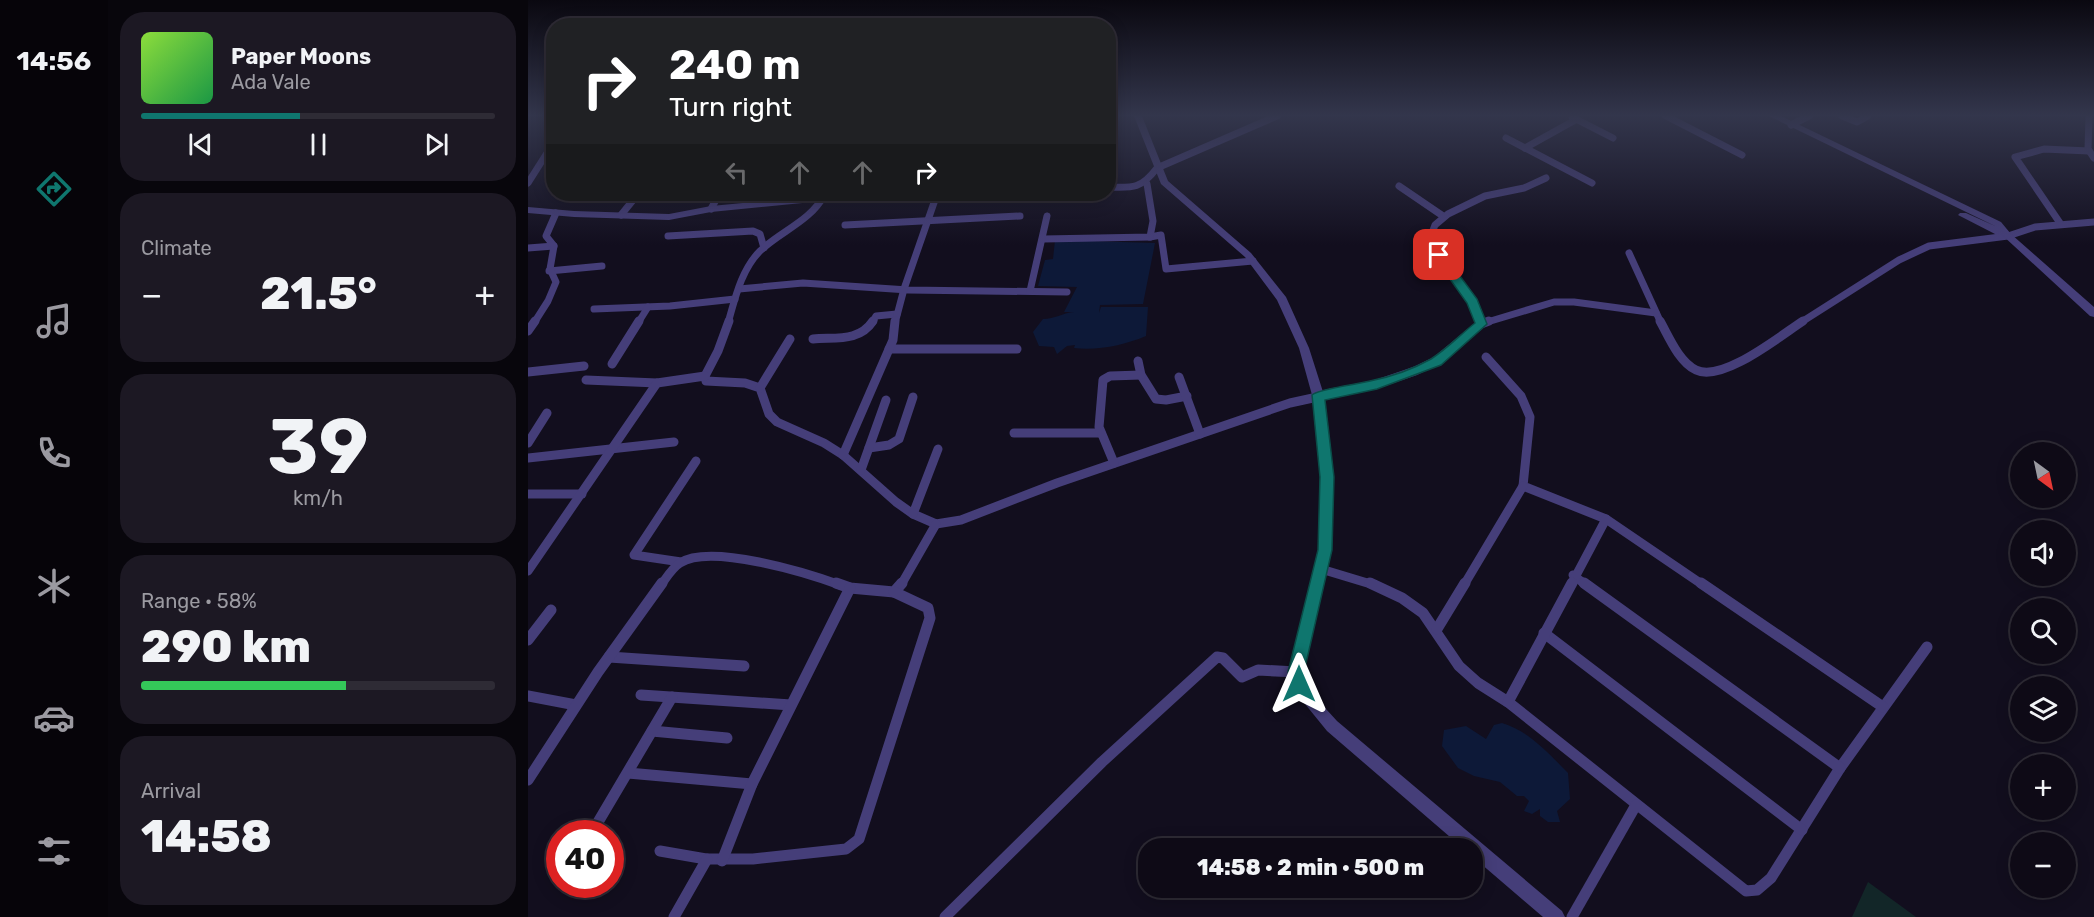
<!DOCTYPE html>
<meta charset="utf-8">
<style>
:root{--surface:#0e0a16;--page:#1c1823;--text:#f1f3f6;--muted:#9b9aa1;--line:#2e2b35;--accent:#0f766e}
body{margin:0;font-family:Rubik,sans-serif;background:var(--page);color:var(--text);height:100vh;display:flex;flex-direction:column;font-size:22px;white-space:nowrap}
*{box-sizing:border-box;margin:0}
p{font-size:20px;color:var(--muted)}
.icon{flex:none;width:33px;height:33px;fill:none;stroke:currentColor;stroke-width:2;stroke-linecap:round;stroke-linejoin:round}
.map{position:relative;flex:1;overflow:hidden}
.sheet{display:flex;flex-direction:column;gap:12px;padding:12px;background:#08060c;width:420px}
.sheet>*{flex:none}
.top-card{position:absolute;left:18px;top:18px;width:570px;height:183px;border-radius:24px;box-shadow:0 3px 15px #0003,0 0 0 2px var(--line);background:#202124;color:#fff;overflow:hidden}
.needle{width:39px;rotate:147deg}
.tools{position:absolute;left:1482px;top:442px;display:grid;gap:12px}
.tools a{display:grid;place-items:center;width:66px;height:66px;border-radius:50%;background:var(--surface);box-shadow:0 3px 15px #0003,0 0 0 2px var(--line);font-size:30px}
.speed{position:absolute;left:18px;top:820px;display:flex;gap:12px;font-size:30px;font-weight:700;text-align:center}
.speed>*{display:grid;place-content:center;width:78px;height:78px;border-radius:50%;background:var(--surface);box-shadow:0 3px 15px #0003,0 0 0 2px var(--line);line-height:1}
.speed .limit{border:9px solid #d22;background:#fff;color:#111}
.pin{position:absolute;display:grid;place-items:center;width:51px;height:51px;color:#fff;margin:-26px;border-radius:12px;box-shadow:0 3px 9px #0006}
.me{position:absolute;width:66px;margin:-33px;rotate:0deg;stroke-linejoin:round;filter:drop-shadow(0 0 4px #0008)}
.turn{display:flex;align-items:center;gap:21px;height:126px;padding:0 24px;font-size:27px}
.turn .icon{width:78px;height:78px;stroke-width:2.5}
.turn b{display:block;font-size:42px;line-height:51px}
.lanes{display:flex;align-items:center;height:57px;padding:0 24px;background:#0003;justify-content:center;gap:30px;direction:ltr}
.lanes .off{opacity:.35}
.big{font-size:45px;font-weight:800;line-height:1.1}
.sheet .tile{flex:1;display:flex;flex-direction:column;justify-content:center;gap:9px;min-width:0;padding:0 21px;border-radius:24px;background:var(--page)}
.sheet .dial{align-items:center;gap:0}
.dial b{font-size:78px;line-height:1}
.song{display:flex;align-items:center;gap:18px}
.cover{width:72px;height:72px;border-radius:9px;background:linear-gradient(135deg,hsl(90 70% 55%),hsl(140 70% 35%))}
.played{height:6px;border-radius:3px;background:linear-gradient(90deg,var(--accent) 45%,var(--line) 45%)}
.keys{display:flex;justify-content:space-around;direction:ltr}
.heat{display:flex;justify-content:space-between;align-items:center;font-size:33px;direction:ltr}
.charge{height:9px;border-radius:4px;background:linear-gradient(90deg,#34c759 58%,var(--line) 0)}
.trip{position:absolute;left:610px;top:838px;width:345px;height:60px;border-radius:24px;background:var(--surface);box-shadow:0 3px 15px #0003,0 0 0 2px var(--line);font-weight:800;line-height:60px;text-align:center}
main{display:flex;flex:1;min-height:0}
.menu{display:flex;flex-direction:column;width:108px;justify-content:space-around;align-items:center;background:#060409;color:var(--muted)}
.menu .icon{width:42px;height:42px}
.menu .selected{color:var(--accent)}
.menu b{font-size:27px;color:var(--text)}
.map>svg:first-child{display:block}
.green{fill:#122628}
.water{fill:#0d1938}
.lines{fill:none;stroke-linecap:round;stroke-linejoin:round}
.minor-far2{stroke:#453e79;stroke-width:7}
.minor-far1{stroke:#453e79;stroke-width:9}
.minor{stroke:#453e79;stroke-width:11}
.tertiary{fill:#453e79;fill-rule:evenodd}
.route{fill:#0f766e;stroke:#0a4d48;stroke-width:1.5}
</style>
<main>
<nav class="menu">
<b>14:56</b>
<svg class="icon selected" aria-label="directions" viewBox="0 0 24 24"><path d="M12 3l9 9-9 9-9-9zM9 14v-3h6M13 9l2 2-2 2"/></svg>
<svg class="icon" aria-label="music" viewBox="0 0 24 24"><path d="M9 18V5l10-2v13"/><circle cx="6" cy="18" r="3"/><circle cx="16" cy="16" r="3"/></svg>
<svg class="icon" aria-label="phone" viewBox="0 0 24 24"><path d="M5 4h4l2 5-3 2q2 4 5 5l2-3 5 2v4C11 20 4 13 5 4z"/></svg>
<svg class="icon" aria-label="climate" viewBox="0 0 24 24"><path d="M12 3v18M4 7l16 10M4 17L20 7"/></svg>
<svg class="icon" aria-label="car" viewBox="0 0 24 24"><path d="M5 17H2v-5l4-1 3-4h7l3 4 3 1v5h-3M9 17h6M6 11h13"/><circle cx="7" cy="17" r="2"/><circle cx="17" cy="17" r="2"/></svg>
<svg class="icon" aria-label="filters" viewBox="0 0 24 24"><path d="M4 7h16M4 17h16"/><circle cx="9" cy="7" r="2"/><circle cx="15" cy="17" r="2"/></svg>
</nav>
<section class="sheet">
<div class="tile">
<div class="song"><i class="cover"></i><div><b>Paper Moons</b><p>Ada Vale</p></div></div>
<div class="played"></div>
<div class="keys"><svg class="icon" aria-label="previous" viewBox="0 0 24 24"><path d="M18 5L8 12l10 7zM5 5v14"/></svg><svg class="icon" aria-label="pause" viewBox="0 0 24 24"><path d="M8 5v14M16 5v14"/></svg><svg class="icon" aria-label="next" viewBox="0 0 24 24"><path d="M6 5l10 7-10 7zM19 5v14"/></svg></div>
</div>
<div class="tile"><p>Climate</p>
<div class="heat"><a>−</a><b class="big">21.5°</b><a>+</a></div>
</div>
<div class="tile dial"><b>39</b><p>km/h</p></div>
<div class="tile"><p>Range · 58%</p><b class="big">290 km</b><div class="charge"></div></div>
<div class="tile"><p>Arrival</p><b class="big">14:58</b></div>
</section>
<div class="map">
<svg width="1566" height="917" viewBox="0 0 1566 917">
<rect width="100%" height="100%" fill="#120e1e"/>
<!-- green -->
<path class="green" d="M1340,882L1388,917H1324Z"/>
<!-- water -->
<g class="water">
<path d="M527,240L627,243L615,304L572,305L571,313L573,307H620L618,336C597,345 569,351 546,348L547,345L539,346L529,354L526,347L511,346L505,332L515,319C527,319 534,313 546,312H536L549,287L510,286L517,260L525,259Z"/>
<path d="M974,723C1001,731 1020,753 1040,773L1042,799L1029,811L1032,822H1020L1012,816V809L1004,814L996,811L1001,801L996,796H989L972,782L946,776L930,768L914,746L916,730L938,726L958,739L966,725Z"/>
</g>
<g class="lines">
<!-- minor-far2 -->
<g class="minor-far2">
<path d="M1138,116L1214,155"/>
<path d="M1314,116L1329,122L1340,116"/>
<path d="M1561,116L1560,149L1566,158"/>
<path d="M1044,117L1085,138"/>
<path d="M1263,125L1281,116"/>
<path d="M978,138L1064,183"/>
<path d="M997,148L1049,119"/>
<path d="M0,183L26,142"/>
<path d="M871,186L915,216"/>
<path d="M580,187C605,188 613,189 629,168L749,116"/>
<path d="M183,209L191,194"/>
<path d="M93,215L110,194"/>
<path d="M1532,223L1487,157L1516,149L1561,151"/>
<path d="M317,225L492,216"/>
<path d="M140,236L225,231L232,234L236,248"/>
<path d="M622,237L633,235L638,269L725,261"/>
<path d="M515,239L622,237L625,221L619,184"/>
<path d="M0,248L26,246"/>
<path d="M1101,253L1133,323"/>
<path d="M21,271L74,266"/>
<path d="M211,289L275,283L380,290L539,292"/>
<path d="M502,291L519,216"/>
<path d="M66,309L142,306L207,299"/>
<path d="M6,323L20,301L28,282L22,269L26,246L18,236L28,213"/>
<path d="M110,323L120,307"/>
<path d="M200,323C207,299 213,270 232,251C254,230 282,222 297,194"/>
<path d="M344,323L348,316L369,314"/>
<path d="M367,323L376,289L409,194"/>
<path d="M953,323C940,293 923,267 899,246L907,225L920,214L957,196L996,188L1018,178"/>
<path d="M956,323L1026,302H1046L1128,313"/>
<path d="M1272,323L1371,260L1401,246L1480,236L1507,227L1566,222"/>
</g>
<!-- minor-far1 -->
<g class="minor-far1">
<path d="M201,321L190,351L177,376L178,381L217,383L232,388L241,414L249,422L296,443L315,455L368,502L385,514L408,524L433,520L529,483L762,403L849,384L887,371L908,361L953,324L961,321"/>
<path d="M952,321L953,324"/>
<path d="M1132,321C1141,337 1151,362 1168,370C1194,383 1252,336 1275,321"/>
<path d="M0,331L7,321"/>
<path d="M285,339C308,337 331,342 345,321"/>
<path d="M361,349H489"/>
<path d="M958,357L993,396L1002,417L995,486L1078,519L1175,585"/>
<path d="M610,361L613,375L628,399L638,400L659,396"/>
<path d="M84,364L111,321"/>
<path d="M0,372L56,366"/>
<path d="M651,377L672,434"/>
<path d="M58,380L129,383L177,376"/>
<path d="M232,388L262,339"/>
<path d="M486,433H573"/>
<path d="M0,443L19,413"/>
<path d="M341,448L361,445L371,439L385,397"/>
<path d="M315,455L365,340L367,321"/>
<path d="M0,458L146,442"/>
<path d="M586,463L571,427L575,380L582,376L613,375"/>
<path d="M333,470L358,400"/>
<path d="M0,494H54"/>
<path d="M385,514L410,449"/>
<path d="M153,562L106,555L168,461"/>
<path d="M793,569L846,585"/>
<path d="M0,571L129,383"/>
<path d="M1045,575L1058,585"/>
<path d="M133,585C139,577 144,568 152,563C182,543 279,573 312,585"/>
<path d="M373,585L408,524"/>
<path d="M936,585L995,486"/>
<path d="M1043,585L1078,519"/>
</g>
<!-- minor -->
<g class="minor">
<path d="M308,583L322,588L366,592L374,583"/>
<path d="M842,583L874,598L895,613L931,666L950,683L980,702L1218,891L1229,890L1243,878L1312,768L1399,647"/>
<path d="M1056,583L1312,768"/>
<path d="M1173,583L1355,707"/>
<path d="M909,629L937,583"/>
<path d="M1016,633L1274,830"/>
<path d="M0,640L23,610"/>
<path d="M81,657L216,666"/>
<path d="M113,695L263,705"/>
<path d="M0,696L48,705"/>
<path d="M980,702L1044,583"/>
<path d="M124,731L199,738"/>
<path d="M100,773L224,784"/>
<path d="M0,780L70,672L134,583"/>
<path d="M63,834L144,697"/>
<path d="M132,851L178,859H225L318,849L331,839L402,618L400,608L366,592"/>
<path d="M194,861L224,784L322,588"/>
<path d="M146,917L179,859"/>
<path d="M417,917L574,762L689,657L695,658L714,677L730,670L768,672"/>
<path d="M1044,917L1108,805"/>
</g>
<!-- tertiary -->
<g class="tertiary">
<path d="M606,116H614L640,181L723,253L758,297L781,348L796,395L805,477L804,550L775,672C782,691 795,706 809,721L1034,911L1037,917H1015L945,857V849H936L799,731L773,699L761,672L790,550L793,477L784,395L771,348L749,300L717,257L633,184Z"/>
<path d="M1241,116H1253L1473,222L1483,234L1566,307V317L1562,316L1473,234H1467L1430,215L1432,213H1438L1467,226Z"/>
<path d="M312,194H340L335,197L183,212L141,220L46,217L0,213V207L46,211L141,214L183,206Z"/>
</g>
</g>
<!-- sky -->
<linearGradient id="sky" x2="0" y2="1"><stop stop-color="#0a0810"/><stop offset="0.47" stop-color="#33364c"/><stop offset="1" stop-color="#33364c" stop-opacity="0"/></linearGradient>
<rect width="1566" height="245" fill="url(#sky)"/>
<!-- route -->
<path class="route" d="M911,252L915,253L949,299L959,324L913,365L849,389L797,400L806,477L804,550L776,672L780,684L777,689L771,692L766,689L760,672L790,550L792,477L784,395C789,389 831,384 842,381C862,377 885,369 903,359C919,349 933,334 947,323L939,303L905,255Z"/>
</svg>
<div class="tools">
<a><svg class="needle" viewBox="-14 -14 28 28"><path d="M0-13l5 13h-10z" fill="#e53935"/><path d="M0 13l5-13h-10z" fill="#9b9aa1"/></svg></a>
<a><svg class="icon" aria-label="sound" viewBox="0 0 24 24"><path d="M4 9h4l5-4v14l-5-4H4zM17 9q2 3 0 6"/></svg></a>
<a><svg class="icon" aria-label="search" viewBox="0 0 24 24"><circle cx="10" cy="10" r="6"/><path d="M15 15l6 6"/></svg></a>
<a><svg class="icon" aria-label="layers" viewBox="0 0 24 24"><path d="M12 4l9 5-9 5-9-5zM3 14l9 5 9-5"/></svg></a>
<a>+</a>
<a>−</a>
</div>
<div class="speed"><div class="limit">40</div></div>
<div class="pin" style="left:911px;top:255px;background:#d93025"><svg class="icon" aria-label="arrive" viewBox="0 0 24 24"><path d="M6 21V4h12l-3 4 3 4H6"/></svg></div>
<svg class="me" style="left:771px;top:684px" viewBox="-20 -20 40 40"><path d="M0-17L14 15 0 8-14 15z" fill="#0f766e" stroke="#fff" stroke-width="4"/></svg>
<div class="trip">14:58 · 2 min · 500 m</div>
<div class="top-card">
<div class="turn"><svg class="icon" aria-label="right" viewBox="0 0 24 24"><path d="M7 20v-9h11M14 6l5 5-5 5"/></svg><div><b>240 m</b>Turn right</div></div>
<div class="lanes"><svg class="icon off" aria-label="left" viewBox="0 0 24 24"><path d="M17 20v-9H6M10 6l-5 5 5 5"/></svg><svg class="icon off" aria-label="ahead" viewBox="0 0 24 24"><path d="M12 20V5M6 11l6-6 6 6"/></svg><svg class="icon off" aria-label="ahead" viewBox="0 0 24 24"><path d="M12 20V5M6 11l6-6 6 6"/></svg><svg class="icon" aria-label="right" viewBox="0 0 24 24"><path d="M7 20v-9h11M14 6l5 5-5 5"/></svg></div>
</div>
</div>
</main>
